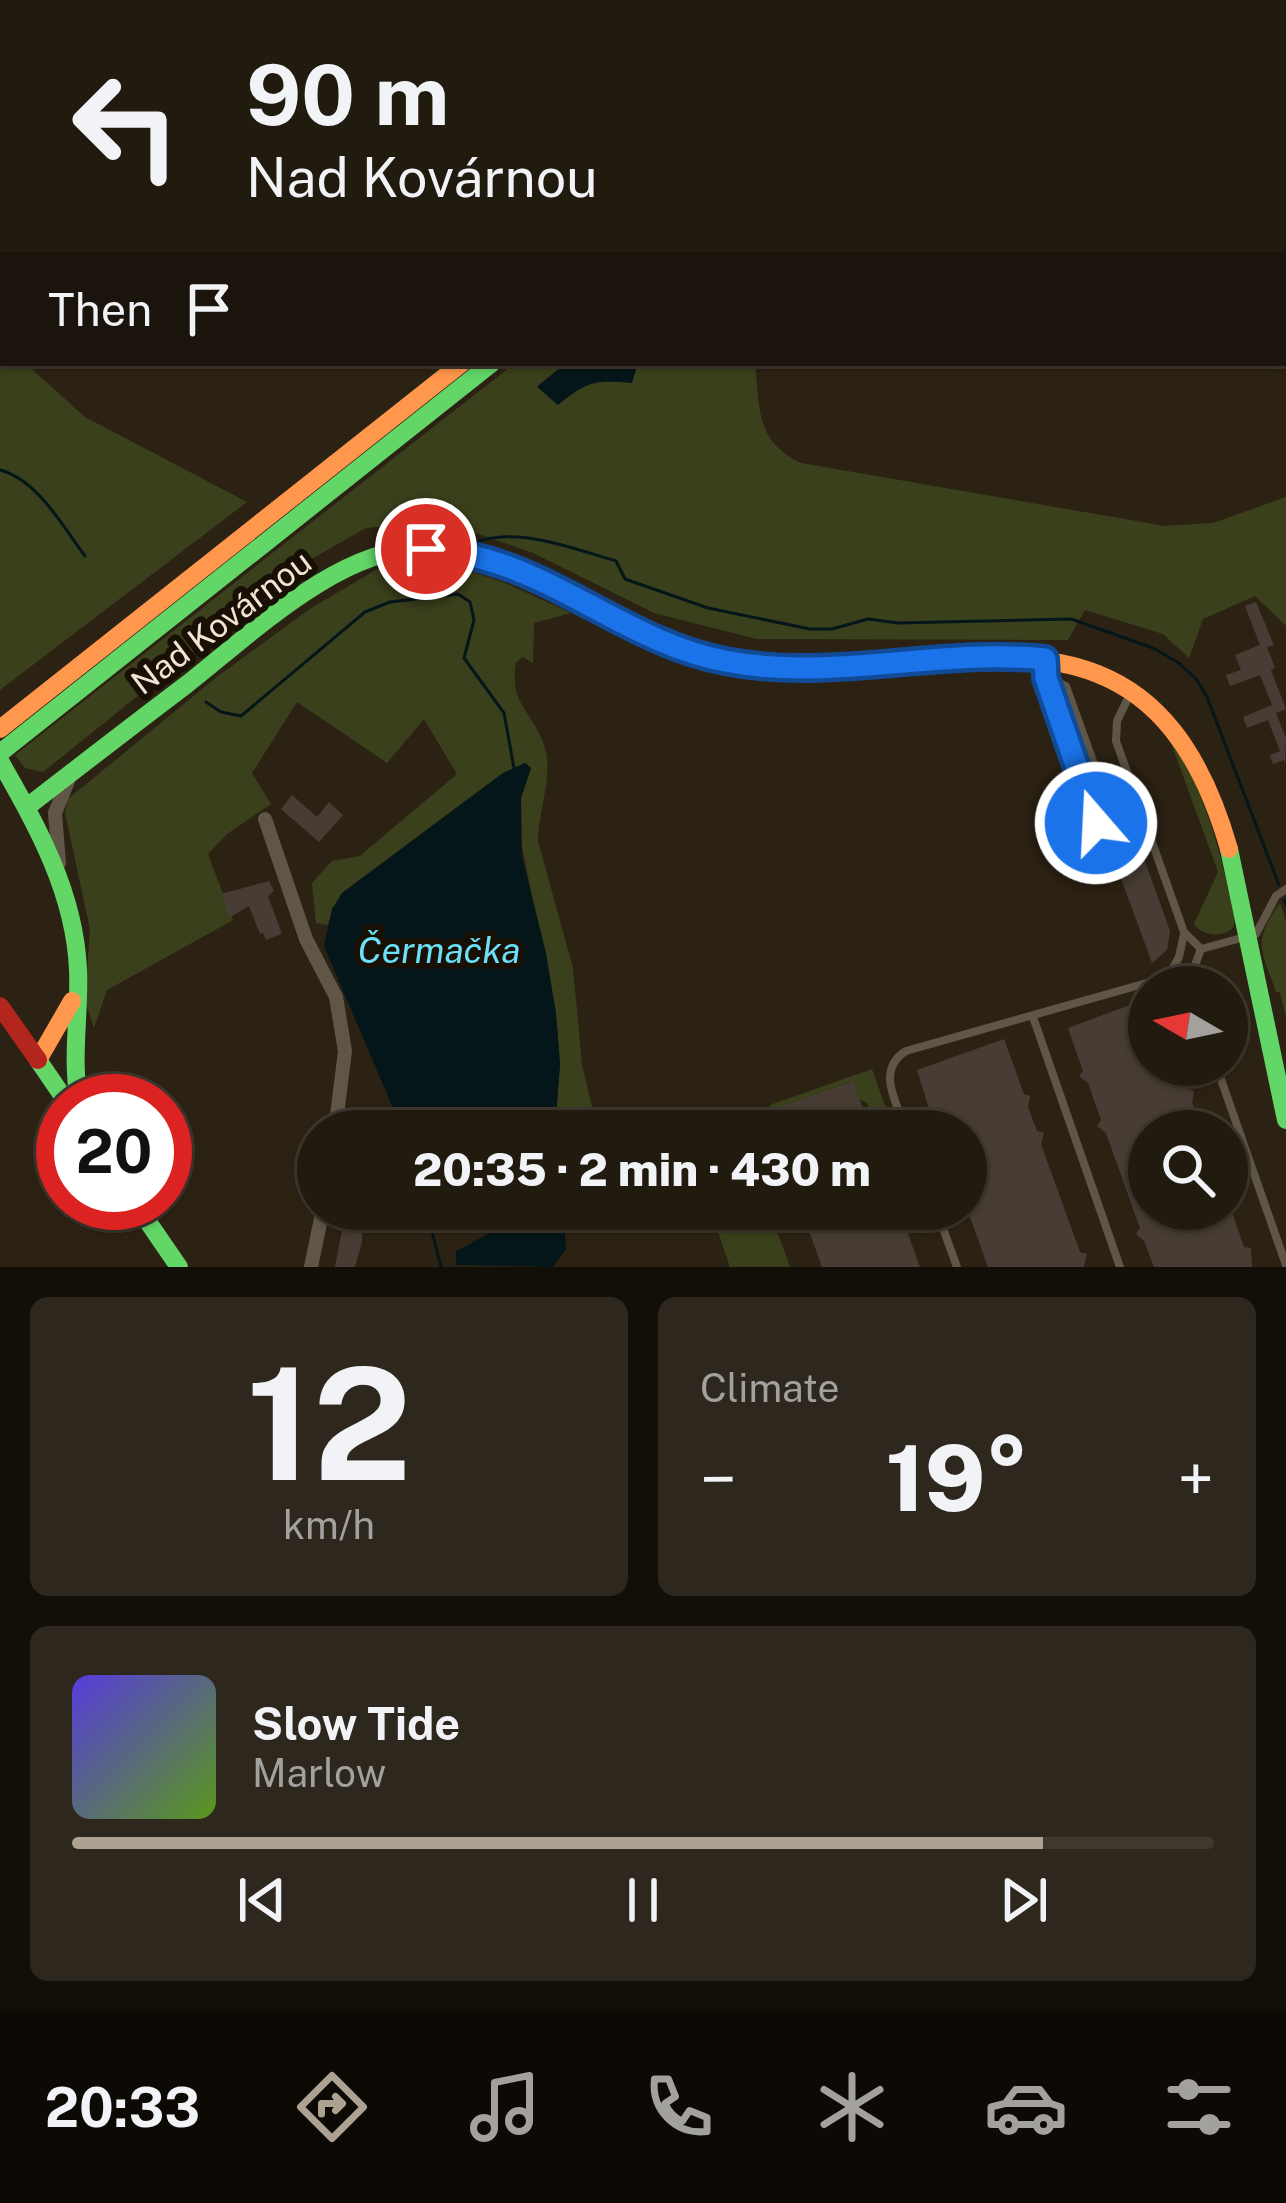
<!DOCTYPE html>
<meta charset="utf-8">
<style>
:root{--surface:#211a0f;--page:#2d271d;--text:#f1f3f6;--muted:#a2a19e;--line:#3e382f;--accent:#ada192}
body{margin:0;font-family:"Public Sans",sans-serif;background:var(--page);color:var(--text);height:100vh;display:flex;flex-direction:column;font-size:45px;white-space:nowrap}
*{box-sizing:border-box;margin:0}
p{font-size:39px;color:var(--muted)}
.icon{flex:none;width:66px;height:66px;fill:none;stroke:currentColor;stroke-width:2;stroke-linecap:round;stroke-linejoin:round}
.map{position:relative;height:1267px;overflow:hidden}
.details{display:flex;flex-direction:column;gap:30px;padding:30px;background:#120e08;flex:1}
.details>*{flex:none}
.hud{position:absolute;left:0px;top:0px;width:1287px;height:366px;box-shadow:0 3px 9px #0004,0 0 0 3px var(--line);background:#211a0f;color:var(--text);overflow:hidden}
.needle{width:78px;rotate:279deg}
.tools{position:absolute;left:1128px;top:966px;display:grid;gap:24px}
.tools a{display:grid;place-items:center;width:120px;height:120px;border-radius:50%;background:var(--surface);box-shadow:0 3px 9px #0004,0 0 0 3px var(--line);font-size:60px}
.speed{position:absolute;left:36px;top:1074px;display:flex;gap:24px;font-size:60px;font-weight:700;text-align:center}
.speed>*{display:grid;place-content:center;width:156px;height:156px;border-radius:50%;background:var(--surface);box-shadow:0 3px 9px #0004,0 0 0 3px var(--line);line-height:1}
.speed .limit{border:18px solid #d22;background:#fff;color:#111}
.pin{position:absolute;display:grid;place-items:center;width:102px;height:102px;color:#fff;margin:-51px;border:6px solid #fff;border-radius:50%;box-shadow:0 3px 12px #0007}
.me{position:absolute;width:132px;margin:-66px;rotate:341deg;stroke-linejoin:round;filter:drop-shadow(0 0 9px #0008)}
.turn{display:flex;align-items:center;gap:42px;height:252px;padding:0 48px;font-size:54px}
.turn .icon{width:156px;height:156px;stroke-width:2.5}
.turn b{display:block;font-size:84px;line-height:102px}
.then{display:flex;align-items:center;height:114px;padding:0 48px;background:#0003;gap:24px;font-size:45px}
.big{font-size:90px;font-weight:800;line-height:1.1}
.details .card{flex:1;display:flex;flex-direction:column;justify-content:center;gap:18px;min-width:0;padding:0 42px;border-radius:18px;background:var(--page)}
.details .dial{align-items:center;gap:0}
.dial b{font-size:156px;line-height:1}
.song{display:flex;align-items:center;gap:36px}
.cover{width:144px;height:144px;border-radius:18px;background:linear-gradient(135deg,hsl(250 70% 55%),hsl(90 70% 35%))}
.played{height:12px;border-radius:6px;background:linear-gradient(90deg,var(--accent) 85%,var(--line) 85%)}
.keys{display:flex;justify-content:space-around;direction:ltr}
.heat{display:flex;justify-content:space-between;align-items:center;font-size:66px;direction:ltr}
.details .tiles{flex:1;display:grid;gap:30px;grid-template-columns:1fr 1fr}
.card:last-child{grid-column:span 2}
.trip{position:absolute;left:297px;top:1110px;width:690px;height:120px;border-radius:60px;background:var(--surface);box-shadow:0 3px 9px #0004,0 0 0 3px var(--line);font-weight:800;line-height:120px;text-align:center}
.tabs{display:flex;height:192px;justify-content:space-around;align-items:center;background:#0d0a06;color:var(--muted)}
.tabs .icon{width:84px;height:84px}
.tabs .selected{color:var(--accent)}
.tabs b{font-size:54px;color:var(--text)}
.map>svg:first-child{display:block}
.green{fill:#3b401c}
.water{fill:#041619}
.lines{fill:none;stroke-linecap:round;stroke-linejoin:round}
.stream{stroke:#041619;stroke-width:3}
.building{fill:#473d34}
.lane{stroke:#5f5648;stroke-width:8}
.street{stroke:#5f5648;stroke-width:14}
.fast{stroke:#63d668;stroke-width:18}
.slow{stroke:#ff974d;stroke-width:18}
.jam{stroke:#b3261e;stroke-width:18}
.route-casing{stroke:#114b97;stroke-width:30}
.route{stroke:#1a73e8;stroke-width:21}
.labels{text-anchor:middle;stroke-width:12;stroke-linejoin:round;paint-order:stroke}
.street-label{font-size:33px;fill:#f2e5d6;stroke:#180f05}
.water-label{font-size:36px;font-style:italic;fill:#6be0f7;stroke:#180f05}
</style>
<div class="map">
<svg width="1286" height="1267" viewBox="0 0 1286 1267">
<rect width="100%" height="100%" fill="#2c2214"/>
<!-- green -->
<g class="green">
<path d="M0,338L3,363H25L85,417L247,502L0,690Z"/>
<path d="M515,363H566L537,386L597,380L632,382L638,363H755C760,408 755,442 801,463L1165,526L1213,523L1286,497V626L1255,596L1203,619L1189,658L1163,634L1085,610L1068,640L757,639L654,613L533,553L458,527L409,524L366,528L301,565L43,772L25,768L15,755Z"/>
<path d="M446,563L505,583L571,613L534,623L533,663L523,657L516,662C508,705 535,713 545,748C553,778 538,811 538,841L573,968L582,1065L598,1131H555L560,1064L556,1013L520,837L521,798L531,768L526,763L503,773L342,893L327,925L316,923L312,883L332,861L360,856L457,774L424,719L387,763L297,702L252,773L271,804L227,834L208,854L233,920L107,990L94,1028L85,1001L90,929L65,813L68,799L218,676L311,608L381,567Z"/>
<path d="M1170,740C1208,795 1221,856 1235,920L1233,928C1222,938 1203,936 1194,924L1218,872Z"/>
<path d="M1280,903L1286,921V1017L1280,992H1276C1262,951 1251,943 1280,903Z"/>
<path d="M872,1069L894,1131H876L867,1103L859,1099L852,1081L767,1112L773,1131H765L761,1119L770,1105Z"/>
<path d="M710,1209H769L790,1267H730Z"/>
</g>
<!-- water -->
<g class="water">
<path d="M566,363H638L632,383C594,380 588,381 558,405L537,387Z"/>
<path d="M525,763L531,768L521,798L522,856L546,953L556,1013L560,1064L555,1131H408L392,1106L324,946L332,909L342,893L503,773Z"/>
<path d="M549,1210L564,1222L566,1249L553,1267L456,1265V1251L496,1230Z"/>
</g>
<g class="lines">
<!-- stream -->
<g class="stream">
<path d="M0,470C38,480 63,527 85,556"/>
<path d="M465,548C505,521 574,549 616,561L625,579L708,608L810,629H832L868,619L898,623L1071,619L1153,648L1179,663L1197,680L1207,697L1279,885"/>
<path d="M451,592L457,565"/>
<path d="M206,702L221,712L241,716L365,612L390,602L458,594L470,602L474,620L464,658L504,713L514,768"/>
<path d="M1284,900L1286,905"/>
<path d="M436,1209L431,1228L441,1267"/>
<path d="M508,1209L513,1224"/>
</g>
</g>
<!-- building -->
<g class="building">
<path d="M1256,602L1274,645L1267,647L1275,668L1271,670L1286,709L1276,713L1286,738L1285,765L1284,760L1273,764L1270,755L1280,751L1268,720L1247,728L1243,717L1272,705L1260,675L1230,686L1226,675L1241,670L1235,655L1260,645L1245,606Z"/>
<path d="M292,795L317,817L329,802L343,815L319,842L281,809Z"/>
<path d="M1132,825L1170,931L1167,950L1152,963L1105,835Z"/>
<path d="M269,881L274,891L268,896L282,934L266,940L263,933L260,934L249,906L230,917L221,894Z"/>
<path d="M1149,998V1065H1179L1188,1089L1194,1091L1192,1102L1203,1131H1149V1209H1231L1244,1247L1251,1248L1252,1267H1154L1144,1241L1136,1234L1140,1228L1106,1133L1097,1126L1101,1120L1088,1083L1079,1076L1083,1071L1068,1028Z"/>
<path d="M1004,1039L1024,1094L1030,1096L1028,1107L1037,1131L1044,1133L1041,1144L1080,1252L1087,1254L1084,1267H988L966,1206V1131H936L917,1070Z"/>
<path d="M853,1081L871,1131H773L766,1112Z"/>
<path d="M346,1209H364L362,1242L355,1267H335Z"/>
<path d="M801,1209H899L920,1267H822Z"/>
</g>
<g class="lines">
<!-- lane -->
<g class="lane">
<path d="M1245,3L1247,0"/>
<path d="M1284,309L1286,316"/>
<path d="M1045,661L1046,678L1096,823L1113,817L1066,686L1046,678"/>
<path d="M1131,692L1117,721L1116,741L1184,932L1201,949"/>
<path d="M1201,949L1256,934L1276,896L1286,889"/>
<path d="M1168,977L1179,957L1184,934"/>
<path d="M1187,986L1201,949"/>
<path d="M1033,1017L1120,1267"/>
<path d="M1216,1065L1286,1265"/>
<path d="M907,1131C897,1104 875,1070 906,1051L1168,977L1187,985"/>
<path d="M936,1209L957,1267"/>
</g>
<!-- street -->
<g class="street">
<path d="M265,819L306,939L336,997L345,1051L335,1131"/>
<path d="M59,863L55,813L68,781"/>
<path d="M311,1267L323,1209"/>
</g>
<!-- fast -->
<g class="fast">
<path d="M951,3L954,0"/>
<path d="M0,753L492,363"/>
<path d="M0,761C37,826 75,893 78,970C80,1014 71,1057 79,1101"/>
<path d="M27,807C80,766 133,725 186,685C249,636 343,543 428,549C513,555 589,607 665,641"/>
<path d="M1229,849L1286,1120"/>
<path d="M38,1060L66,1101"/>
<path d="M135,1203L179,1267"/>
</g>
<!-- slow -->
<g class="slow">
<path d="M920,3L924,0"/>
<path d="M665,641C880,734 1136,523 1229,849"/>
<path d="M0,729L462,363"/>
<path d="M38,1060L72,1001"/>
</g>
<!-- jam -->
<path class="jam" d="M0,1006L38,1060"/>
</g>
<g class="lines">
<!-- route casing -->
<g class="route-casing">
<path id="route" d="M426,549C441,551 457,552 472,556C561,576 634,644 725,661C831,682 938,648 1045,659L1046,678L1096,823"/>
</g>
<!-- route -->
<use href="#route" class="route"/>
</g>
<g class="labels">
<!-- street labels -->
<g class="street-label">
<text transform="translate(221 622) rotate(-37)" y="12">Nad Kovárnou</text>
</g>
<!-- water labels -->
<g class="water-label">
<text x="439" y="963">Čermačka</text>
</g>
</g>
</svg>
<div class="tools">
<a><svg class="needle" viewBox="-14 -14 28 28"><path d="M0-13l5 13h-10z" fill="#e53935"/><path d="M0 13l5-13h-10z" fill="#a2a19e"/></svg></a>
<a><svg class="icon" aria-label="search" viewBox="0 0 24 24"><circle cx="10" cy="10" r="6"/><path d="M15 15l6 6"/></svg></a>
</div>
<div class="speed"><div class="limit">20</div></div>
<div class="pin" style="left:426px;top:549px;background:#d93025"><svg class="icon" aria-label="arrive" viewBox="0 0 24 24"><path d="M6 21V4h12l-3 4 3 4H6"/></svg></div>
<svg class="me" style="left:1096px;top:823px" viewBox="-20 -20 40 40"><circle r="17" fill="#1a73e8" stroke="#fff" stroke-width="3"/><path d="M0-11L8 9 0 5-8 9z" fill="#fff"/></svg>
<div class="trip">20:35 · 2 min · 430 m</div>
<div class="hud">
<div class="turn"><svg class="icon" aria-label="left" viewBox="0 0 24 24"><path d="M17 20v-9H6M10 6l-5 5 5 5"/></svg><div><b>90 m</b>Nad Kovárnou</div></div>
<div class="then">Then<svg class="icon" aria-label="arrive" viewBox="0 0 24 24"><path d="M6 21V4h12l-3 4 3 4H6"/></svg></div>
</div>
</div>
<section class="details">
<div class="tiles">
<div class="card dial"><b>12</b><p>km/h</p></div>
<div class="card"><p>Climate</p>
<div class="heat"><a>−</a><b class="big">19°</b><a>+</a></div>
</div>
<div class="card">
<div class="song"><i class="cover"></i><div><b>Slow Tide</b><p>Marlow</p></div></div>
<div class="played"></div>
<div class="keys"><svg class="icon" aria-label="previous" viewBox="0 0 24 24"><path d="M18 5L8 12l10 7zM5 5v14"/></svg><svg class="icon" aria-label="pause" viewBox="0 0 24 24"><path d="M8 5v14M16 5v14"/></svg><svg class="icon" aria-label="next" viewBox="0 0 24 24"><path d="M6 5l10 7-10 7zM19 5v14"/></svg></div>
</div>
</div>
</section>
<nav class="tabs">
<b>20:33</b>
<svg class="icon selected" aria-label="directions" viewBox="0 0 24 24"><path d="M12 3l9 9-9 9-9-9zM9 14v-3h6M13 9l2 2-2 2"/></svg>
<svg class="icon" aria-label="music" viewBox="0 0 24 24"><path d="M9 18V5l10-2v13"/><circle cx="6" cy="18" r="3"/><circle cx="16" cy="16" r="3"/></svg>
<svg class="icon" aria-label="phone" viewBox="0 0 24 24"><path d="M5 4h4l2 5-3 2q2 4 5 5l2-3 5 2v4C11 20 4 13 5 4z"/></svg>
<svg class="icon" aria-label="climate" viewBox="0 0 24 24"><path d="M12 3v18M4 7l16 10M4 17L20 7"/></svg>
<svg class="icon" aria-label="car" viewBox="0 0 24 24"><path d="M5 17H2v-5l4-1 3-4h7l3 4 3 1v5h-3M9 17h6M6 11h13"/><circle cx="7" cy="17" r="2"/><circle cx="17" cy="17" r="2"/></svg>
<svg class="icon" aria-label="filters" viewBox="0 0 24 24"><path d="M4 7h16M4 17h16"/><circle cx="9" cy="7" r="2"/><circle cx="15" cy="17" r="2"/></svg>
</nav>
